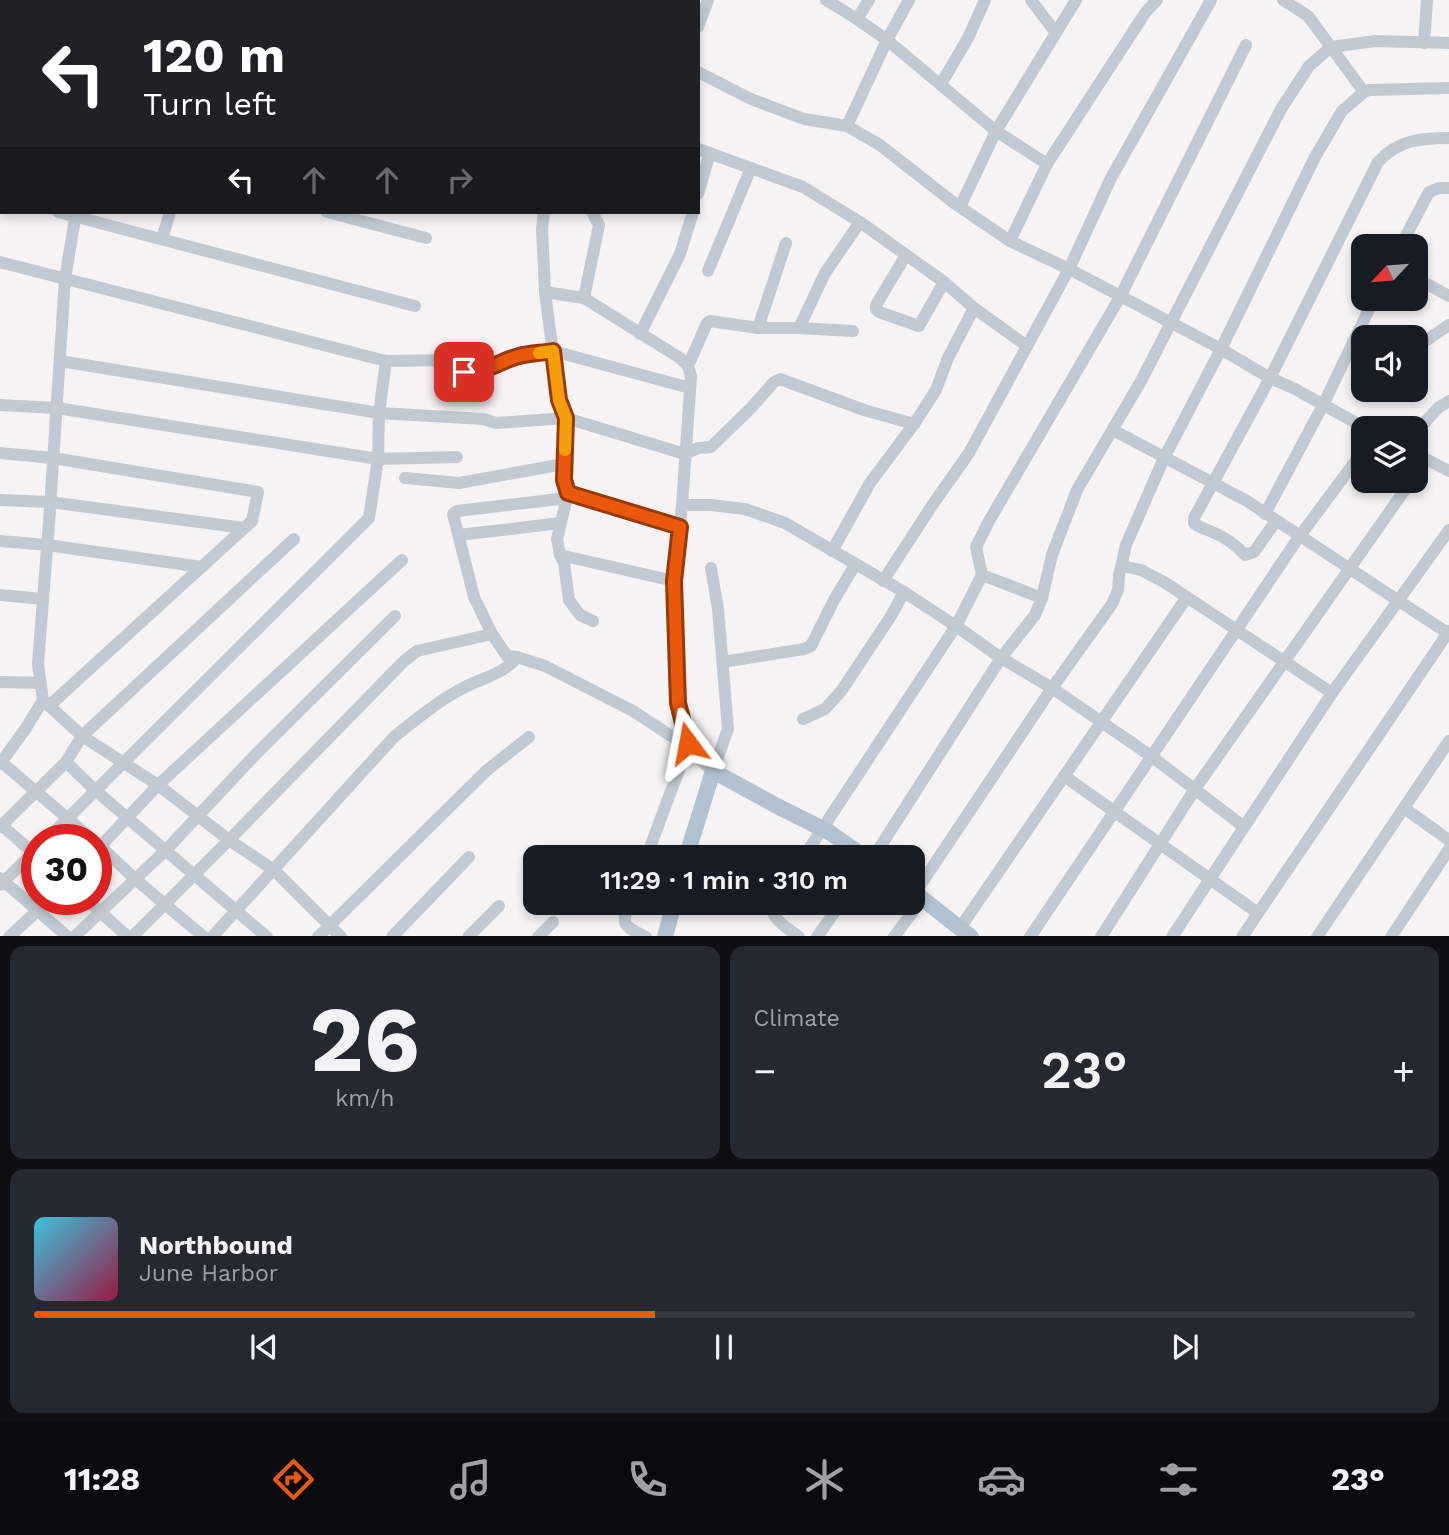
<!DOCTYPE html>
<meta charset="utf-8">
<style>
:root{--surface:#171b24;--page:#242831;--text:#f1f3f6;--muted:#9ea1a6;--line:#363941;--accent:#ea580c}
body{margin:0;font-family:"Work Sans",sans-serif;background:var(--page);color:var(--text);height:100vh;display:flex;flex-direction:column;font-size:26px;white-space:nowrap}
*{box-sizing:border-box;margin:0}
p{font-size:23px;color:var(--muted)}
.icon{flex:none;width:38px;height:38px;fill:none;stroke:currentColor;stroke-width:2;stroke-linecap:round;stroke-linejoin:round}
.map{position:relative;height:936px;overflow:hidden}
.panel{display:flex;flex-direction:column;gap:10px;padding:10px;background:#0d0f14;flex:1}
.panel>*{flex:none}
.guide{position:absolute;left:0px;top:0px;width:700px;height:214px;box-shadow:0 4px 10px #0003;background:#202124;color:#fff;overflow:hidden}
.needle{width:46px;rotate:244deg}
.tools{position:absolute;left:1351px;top:234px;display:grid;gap:14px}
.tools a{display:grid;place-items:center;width:77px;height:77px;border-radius:14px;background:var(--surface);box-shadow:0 4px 10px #0003;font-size:35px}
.speed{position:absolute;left:21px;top:824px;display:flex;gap:14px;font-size:35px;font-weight:700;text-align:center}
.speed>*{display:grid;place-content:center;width:91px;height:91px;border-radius:50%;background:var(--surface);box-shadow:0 4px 10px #0003;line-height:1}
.speed .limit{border:10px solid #d22;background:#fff;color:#111}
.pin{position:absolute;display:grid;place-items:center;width:60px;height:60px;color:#fff;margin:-30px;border-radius:14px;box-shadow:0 4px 10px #0006}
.me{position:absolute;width:77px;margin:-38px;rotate:347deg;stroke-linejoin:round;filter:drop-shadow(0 0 5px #0008)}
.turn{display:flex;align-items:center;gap:24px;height:147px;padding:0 28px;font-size:32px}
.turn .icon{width:91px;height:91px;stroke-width:2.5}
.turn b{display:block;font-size:49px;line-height:60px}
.lanes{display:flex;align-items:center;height:66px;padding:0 28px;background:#0003;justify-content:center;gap:35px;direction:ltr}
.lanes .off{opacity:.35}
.big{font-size:52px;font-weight:600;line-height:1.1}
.panel .widget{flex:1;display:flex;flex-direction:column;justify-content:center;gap:10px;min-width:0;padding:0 24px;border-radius:14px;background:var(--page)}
.panel .dial{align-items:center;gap:0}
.dial b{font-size:91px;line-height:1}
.song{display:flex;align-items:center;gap:21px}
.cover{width:84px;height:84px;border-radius:10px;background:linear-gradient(135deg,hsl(190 70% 55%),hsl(340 70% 35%))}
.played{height:7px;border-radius:4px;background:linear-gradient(90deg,var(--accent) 45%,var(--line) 45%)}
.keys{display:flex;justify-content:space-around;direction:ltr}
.heat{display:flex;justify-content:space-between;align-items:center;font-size:38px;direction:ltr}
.panel .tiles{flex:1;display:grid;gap:10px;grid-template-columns:1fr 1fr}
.widget:last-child{grid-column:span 2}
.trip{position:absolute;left:523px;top:845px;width:402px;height:70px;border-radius:14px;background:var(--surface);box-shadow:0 4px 10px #0003;font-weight:600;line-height:70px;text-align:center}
.dock{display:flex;height:112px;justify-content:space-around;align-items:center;background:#090b0e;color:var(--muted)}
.dock .icon{width:49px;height:49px}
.dock .selected{color:var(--accent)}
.dock b{font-size:32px;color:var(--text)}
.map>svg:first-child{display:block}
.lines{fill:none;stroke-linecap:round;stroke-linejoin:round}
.minor{stroke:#c1cad2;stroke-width:12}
.major{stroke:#b3c2d1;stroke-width:16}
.route-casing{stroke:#983908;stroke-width:18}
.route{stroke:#ea580c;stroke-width:12}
.slow{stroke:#f59e0b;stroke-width:12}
</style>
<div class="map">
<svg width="1449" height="937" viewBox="0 0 1449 937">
<rect width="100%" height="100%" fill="#f5f3f3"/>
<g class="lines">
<!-- minor -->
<g class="minor">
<path d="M79,0L84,2"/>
<path d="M221,0L222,2"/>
<path d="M826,0L857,19L887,40L996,131L1047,164"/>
<path d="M1031,0L1056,33"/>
<path d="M1283,0L1308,16L1364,92"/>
<path d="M128,2V0"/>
<path d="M251,2L253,0"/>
<path d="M451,2L453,0"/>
<path d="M857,19L869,0"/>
<path d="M698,27L708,0"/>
<path d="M1424,43L1427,0"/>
<path d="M698,72L751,99L804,119L847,126L880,145L954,203L1010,241L1069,269L1221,349L1270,378L1295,389L1367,429"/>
<path d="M941,84L968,38L985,0"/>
<path d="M0,124L2,125"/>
<path d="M847,126L887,40L909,0"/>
<path d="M698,149L803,187L860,222L944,282L974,308L1027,346"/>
<path d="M698,194L710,153"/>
<path d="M0,196L2,197"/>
<path d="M960,207L996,131L1076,0"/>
<path d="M58,212L415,306"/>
<path d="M76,212L65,279L49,523L38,664L43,700L82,736L158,785L229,840L274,870L341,937"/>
<path d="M327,212L426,238"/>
<path d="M544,212L542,229L545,292L559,400L566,418L564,480L568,493L557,539L560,555L564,563L569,600L580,615L593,621"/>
<path d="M162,239L170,212"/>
<path d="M1010,241L1047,164L1145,13L1157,0"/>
<path d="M1400,247L1429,192L1439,188H1449"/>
<path d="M906,255L876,305V309L879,312L919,326L944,282"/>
<path d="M0,262L386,361L458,360L465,372L469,373L519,356L553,351L690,388"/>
<path d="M708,271L751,168"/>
<path d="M1416,278L1449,296"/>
<path d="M545,292L584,298L680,358L688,366L691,376L682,505L674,581L679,703L689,750L713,771L728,729L718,609L711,568"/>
<path d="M584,298L599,225L592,212"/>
<path d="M758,328L786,243"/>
<path d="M799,328L825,273L860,222"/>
<path d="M640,334L680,254L693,212"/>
<path d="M1418,346L1449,325"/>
<path d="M60,361L379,413L484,419L496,423L566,418L685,454L698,448L711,447L751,408L774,382L780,379L864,410L914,424"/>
<path d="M688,366L707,323L710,321L758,328H799L853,331"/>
<path d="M0,405L57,408L378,459L457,457"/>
<path d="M1113,430L1247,501L1449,634"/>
<path d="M1416,432L1438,408L1449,401"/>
<path d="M0,453L53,458L258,492L252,521L49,706"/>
<path d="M1416,454L1449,471"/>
<path d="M405,478L459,483L564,464"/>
<path d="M568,493L680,527"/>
<path d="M567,498L457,511L453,514L474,597L492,634L507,656L517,657L545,666L633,711L671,736L688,743"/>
<path d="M0,500L50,502L244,528"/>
<path d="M682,505H711L745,509L785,523L904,592L956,626L1001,658L1052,688L1151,756L1243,826"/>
<path d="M1265,514L1323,405L1374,299"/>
<path d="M1276,521L1254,552L1245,555C1236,545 1223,536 1210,531C1203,528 1199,528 1194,523V518L1270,378L1378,162C1398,140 1420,138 1449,138"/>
<path d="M459,535L560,523"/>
<path d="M0,541L47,545L202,567"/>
<path d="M832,551L870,483L914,424L936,390L948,358L974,308"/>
<path d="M560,555L674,581"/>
<path d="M1122,566L1141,570L1164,582L1332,693"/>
<path d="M982,575L976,547L989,521L1120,297L1246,45"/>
<path d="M883,581L933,504L969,453L1069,269L1111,178L1211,0"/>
<path d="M0,595L43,599"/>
<path d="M723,662L804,649L811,646L834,600L855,565"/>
<path d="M0,682L40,683"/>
<path d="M803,719L825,709L842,690L891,616L904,592"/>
<path d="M0,761L93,840"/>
<path d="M0,764L26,728L43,700"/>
<path d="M1064,776L1258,913"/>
<path d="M1404,808L1449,840"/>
<path d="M0,824L37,856"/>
<path d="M0,827L66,762"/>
<path d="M46,840L369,518L378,459L379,413L386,361"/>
<path d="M96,842L135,879L204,937"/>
<path d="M96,851L158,785L402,560"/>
<path d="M646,858L683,759L689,750"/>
<path d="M803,858L956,626L982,575L1042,598"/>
<path d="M873,858L1001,658L1035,615L1042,598L1052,555L1077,490L1141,381L1281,109L1309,66L1331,47L1375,41L1449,43"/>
<path d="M0,878L68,937"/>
<path d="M0,885L37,849"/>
<path d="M915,893L1052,688L1112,604L1118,590L1119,576L1126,545L1164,458L1221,349L1315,157L1342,111L1364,92L1369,90L1449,88"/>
<path d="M87,900L128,937"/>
<path d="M629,903C620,927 625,926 646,937"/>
<path d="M773,903L771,906C773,921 788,928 799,937"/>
<path d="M960,928L1187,597"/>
<path d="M9,937L49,900"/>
<path d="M74,937L166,850L254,756L395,616"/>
<path d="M132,937L229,840L404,661L417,651L492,634"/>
<path d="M212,937L394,737C415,720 437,702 461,689C479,679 505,674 517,657"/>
<path d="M267,937L96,791L66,762L82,736L294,539"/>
<path d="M318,937L486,771L529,737"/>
<path d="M392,937L469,857"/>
<path d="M468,937L499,906"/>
<path d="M538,937L553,922"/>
<path d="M817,937L841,903"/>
<path d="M894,937L922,899"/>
<path d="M1030,937L1299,537L1363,451"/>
<path d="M1101,937L1195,789L1411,481"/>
<path d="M1172,937L1332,693L1449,530"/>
<path d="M1242,937L1449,631"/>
<path d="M1317,937L1449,741"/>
<path d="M1391,937L1449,849"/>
</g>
<!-- major -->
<g class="major">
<path d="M15,2L16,0"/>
<path d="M0,58L2,52"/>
<path d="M686,858L713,771L777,806L829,832L866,858"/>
<path d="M914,892L971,937"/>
<path d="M665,937L674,903"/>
</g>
</g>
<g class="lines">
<!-- route casing -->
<g class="route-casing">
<path id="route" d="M464,372C482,375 502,360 519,356C530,353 542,353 553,351L559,400L566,418L564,480L568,493L680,527L674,581L678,703L688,743"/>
</g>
<!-- route -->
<use href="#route" class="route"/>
<!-- slow -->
<path class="slow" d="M539,353L553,351L559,400L566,418L565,450"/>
</g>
</svg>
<div class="tools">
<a><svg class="needle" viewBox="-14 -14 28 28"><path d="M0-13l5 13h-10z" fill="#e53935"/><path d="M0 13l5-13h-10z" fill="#9ea1a6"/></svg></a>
<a><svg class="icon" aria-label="sound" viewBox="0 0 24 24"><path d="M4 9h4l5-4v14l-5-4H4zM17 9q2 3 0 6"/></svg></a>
<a><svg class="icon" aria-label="layers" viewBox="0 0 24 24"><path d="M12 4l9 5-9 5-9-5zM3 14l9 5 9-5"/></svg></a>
</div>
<div class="speed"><div class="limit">30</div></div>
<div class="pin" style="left:464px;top:372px;background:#d93025"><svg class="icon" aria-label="arrive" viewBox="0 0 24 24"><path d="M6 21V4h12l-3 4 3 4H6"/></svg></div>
<svg class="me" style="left:688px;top:743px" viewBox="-20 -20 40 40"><path d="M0-17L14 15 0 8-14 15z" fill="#ea580c" stroke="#fff" stroke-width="4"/></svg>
<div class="trip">11:29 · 1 min · 310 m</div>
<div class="guide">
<div class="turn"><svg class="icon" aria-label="left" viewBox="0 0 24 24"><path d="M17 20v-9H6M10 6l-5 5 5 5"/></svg><div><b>120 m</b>Turn left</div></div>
<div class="lanes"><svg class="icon" aria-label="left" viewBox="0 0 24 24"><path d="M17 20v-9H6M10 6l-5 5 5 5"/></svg><svg class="icon off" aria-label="ahead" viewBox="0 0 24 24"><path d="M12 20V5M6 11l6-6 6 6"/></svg><svg class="icon off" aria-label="ahead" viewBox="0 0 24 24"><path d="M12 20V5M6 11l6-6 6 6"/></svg><svg class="icon off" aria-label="right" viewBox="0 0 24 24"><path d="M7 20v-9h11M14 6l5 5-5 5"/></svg></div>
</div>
</div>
<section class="panel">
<div class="tiles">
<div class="widget dial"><b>26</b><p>km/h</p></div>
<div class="widget"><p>Climate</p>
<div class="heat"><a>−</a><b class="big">23°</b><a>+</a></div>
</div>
<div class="widget">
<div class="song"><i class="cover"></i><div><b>Northbound</b><p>June Harbor</p></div></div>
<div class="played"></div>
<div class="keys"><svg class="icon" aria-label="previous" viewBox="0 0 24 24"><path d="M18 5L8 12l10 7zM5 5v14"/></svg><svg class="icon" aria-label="pause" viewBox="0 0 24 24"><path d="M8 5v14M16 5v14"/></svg><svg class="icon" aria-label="next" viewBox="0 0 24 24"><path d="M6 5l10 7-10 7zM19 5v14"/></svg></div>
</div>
</div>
</section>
<nav class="dock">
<b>11:28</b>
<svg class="icon selected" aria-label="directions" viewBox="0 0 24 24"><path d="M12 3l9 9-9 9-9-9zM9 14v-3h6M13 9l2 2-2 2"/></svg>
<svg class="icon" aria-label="music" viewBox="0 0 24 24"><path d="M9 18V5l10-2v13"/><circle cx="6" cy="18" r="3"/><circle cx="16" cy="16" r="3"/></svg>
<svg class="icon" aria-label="phone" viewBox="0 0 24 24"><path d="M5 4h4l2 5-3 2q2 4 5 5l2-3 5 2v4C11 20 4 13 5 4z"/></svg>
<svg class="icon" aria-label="climate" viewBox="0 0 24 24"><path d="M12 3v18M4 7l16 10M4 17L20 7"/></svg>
<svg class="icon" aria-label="car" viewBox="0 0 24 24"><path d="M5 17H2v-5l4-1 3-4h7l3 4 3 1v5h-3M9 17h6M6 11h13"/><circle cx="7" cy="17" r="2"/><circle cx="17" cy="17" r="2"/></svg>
<svg class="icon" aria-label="filters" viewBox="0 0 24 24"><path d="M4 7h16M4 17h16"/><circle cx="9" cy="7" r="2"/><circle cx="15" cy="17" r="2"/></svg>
<b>23°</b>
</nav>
